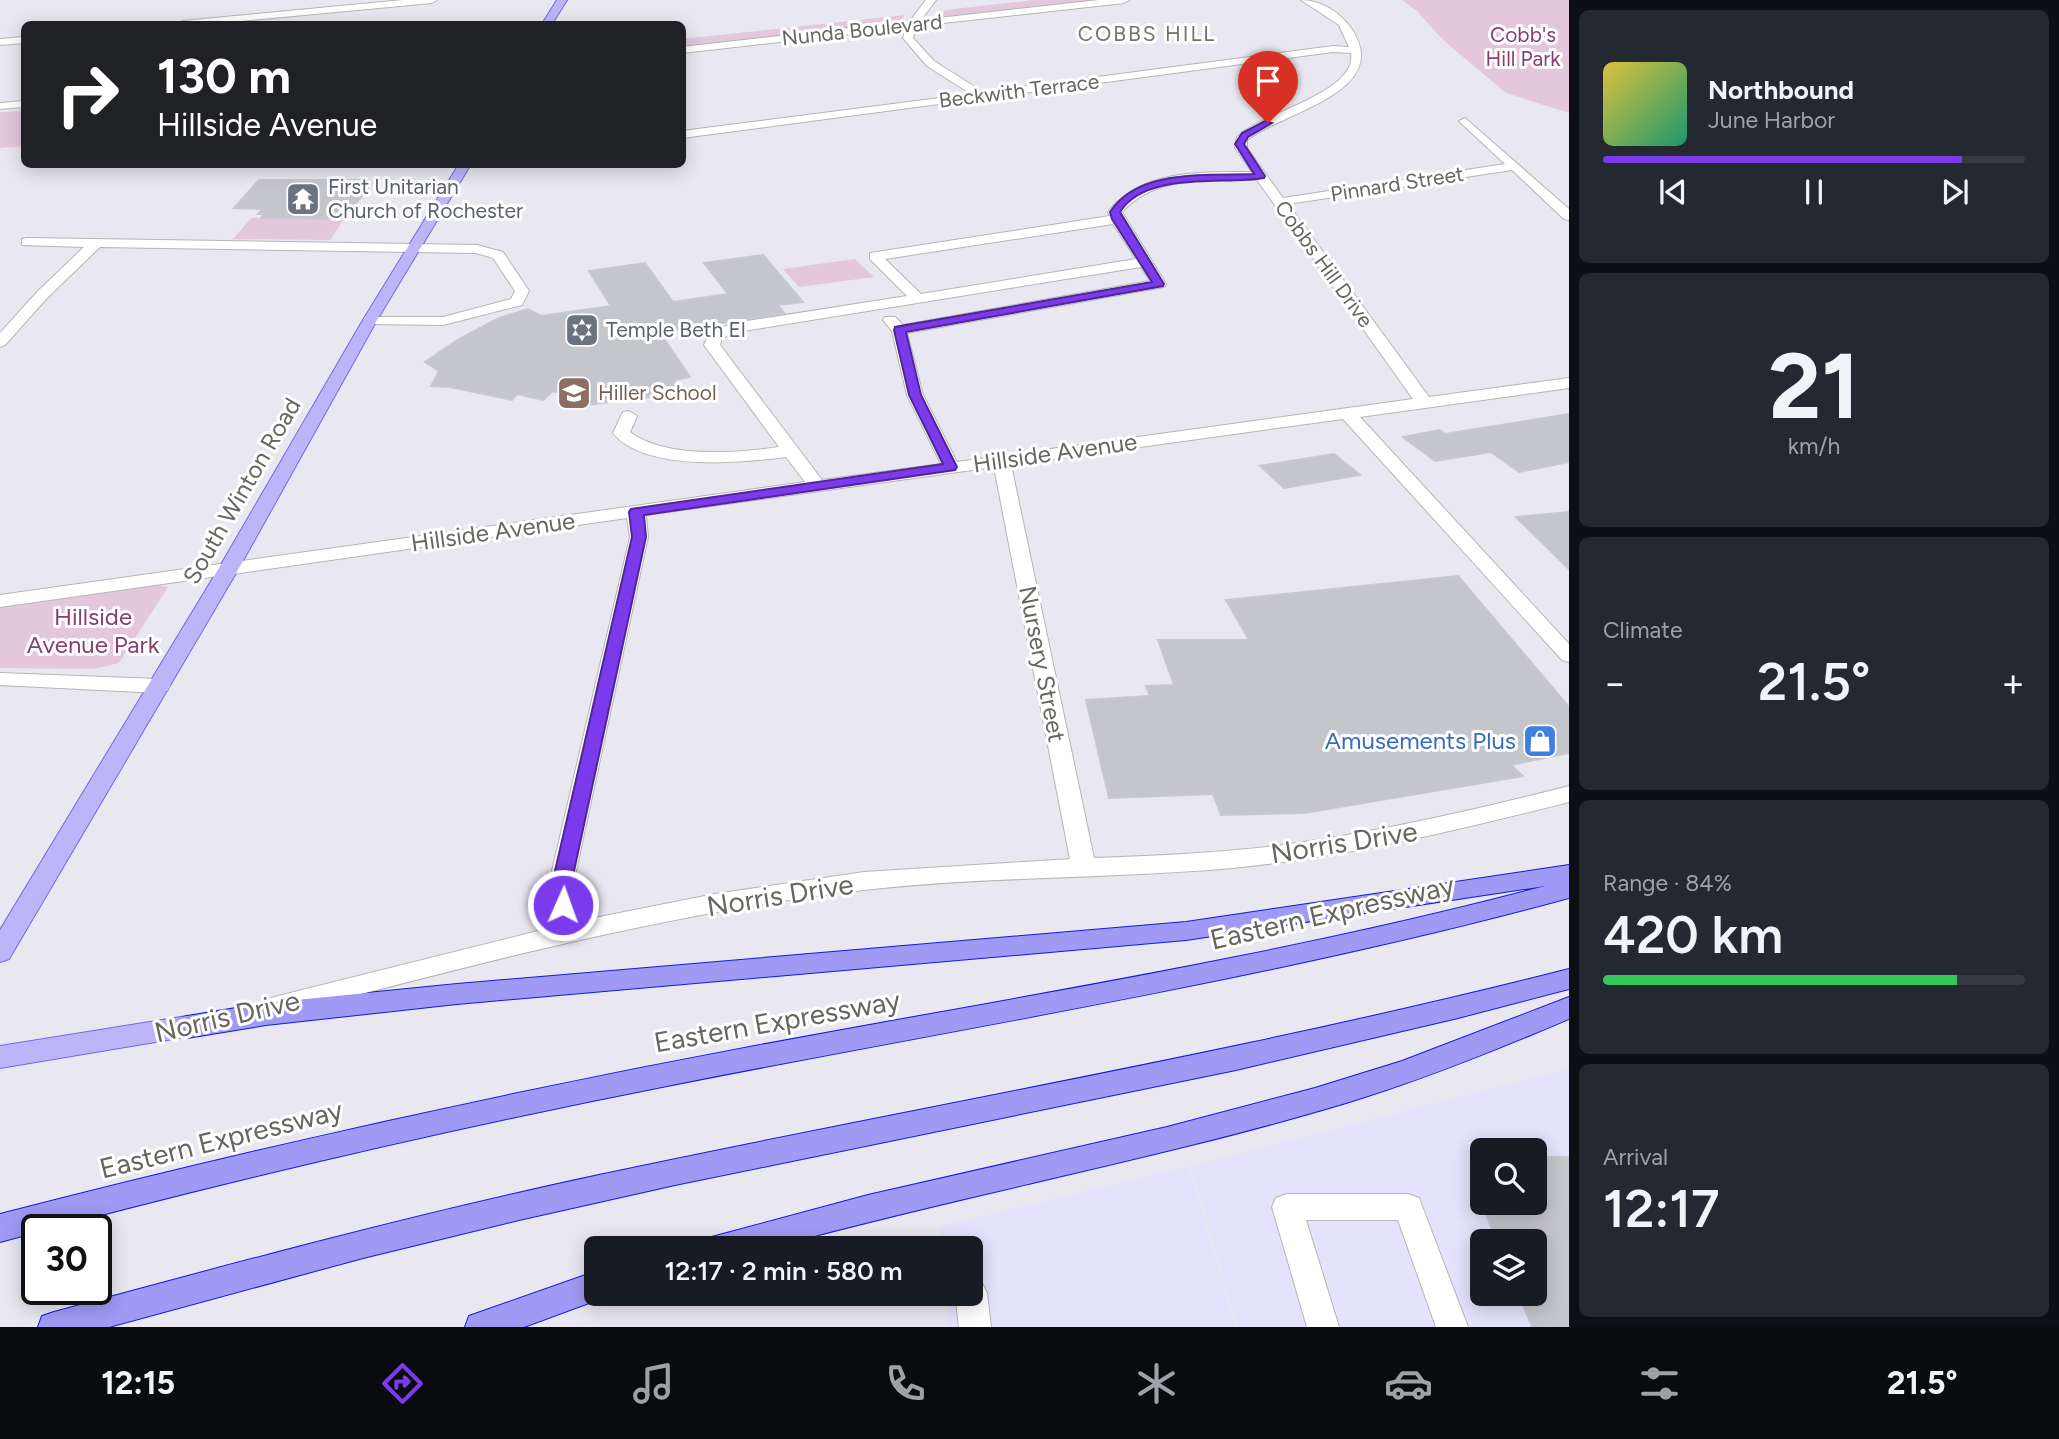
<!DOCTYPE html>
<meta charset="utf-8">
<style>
:root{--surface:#171b24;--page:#242831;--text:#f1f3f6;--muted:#9ea1a6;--line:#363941;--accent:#7c3aed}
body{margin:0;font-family:Figtree,sans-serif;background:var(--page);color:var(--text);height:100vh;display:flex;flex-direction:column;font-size:26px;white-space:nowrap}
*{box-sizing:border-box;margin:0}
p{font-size:23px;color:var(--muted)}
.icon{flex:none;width:38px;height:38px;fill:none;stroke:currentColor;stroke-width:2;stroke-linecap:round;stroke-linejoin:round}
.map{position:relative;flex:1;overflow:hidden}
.details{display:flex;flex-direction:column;gap:10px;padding:10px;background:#0d0f14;width:490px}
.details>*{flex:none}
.top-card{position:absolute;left:21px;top:21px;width:665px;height:147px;border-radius:10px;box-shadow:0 4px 18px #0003;background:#202124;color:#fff;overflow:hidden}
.controls{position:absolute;left:1470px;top:1138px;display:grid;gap:14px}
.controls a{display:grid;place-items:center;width:77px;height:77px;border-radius:10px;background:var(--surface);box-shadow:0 4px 18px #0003;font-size:35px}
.speed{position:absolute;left:21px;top:1214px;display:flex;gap:14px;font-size:35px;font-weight:700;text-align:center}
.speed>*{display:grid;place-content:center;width:91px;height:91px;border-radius:50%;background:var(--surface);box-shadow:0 4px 18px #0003;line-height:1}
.speed .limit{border:4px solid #111;border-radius:10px;background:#fff;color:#111}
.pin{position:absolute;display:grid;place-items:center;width:60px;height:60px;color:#fff;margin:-72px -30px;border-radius:50% 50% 50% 0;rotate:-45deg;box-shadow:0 0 7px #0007}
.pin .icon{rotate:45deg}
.me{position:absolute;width:77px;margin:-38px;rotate:2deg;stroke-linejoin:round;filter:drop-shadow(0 0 5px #0008)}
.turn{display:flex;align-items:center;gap:24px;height:147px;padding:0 21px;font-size:32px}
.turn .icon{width:91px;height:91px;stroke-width:2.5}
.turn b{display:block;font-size:49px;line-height:60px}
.big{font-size:52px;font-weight:600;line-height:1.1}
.details .tile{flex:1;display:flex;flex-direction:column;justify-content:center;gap:10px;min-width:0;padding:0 24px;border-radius:10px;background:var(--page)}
.details .dial{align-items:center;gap:0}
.dial b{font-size:91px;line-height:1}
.song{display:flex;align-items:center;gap:21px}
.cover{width:84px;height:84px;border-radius:10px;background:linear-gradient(135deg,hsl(50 70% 55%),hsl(160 70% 35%))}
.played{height:7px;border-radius:4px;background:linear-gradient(90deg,var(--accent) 85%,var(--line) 85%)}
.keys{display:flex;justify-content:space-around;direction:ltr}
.heat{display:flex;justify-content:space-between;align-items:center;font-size:38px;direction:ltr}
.charge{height:10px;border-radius:5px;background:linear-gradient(90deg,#34c759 84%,var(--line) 0)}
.trip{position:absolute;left:584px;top:1236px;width:399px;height:70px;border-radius:10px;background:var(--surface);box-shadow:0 4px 18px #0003;font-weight:600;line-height:70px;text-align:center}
.tab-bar{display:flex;height:112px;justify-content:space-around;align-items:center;background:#090b0e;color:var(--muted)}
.tab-bar .icon{width:49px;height:49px}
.tab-bar .active{color:var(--accent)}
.tab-bar b{font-size:32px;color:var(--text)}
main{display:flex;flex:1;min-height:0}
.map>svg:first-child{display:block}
.commercial{fill:#e4e2fc;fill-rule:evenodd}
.green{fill:#e5c7dc}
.building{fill:#c5c5cc;stroke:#c7c7d5;stroke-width:2}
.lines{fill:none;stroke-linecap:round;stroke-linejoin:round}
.minor-casing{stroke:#b6b6b1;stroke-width:2}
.major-casing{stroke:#6d6be7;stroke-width:2}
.highway-casing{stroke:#1317e5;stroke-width:2}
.minor{fill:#fff;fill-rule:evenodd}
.major{fill:#beb5f9;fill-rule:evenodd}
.highway{fill:#9f9bf5;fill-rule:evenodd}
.route{fill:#7c3aed;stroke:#51269a;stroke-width:2}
.labels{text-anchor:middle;stroke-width:6;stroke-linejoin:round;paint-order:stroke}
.far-street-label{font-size:21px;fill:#676660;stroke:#fff}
.far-neighbourhood-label{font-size:21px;letter-spacing:2px;fill:#74726c;stroke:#fff}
.far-park-label{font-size:21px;fill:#873f6e;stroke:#fff}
.far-worship-label{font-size:21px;fill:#5b616d;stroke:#fff;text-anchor:start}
.far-education-label{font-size:21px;fill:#785e54;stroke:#fff;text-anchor:start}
.street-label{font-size:24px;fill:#676660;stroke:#fff}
.park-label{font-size:24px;fill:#873f6e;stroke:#fff}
.shop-label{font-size:24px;fill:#366cbe;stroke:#fff;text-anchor:end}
.near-street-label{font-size:28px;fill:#676660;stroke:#fff}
</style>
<main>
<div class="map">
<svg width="1569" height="1327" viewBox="0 0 1569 1327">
<rect width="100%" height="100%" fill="#e9e8f0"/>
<!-- commercial -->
<g class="commercial">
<path d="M1569,1069V1327H1237L1191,1166ZM1482,1150H1535V1202H1482ZM1482,1241H1535V1293H1482Z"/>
<path d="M1189,1166L1235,1327H949L946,1293H971V1248H941L939,1227Z"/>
</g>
<!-- green -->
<g class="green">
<path d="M1033,0H1109L937,20L945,10Z"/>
<path d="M1402,0H1569V113L1506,93L1442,39L1417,11Z"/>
<path d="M905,15L897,25L683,48L682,39Z"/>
<path d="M24,111V146L0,148V112Z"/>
<path d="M251,218L344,219L330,240L233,239Z"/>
<path d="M855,259L874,277L799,287L783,269Z"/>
<path d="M157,585L168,587L119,663L94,669L0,668V607Z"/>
</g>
<!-- building -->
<g class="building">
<path d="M259,180H367L365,183H372L344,219L261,218L264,214H258L263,209L234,208Z"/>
<path d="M763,255L803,302L778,305L784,313L660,333L690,377L674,380L682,393L586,405L578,397L553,391L543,400L517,394L512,400L450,387L431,386L439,371L425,362L459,339L499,318L528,309L541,316L611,306L589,271L645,263L673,302L728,294L704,263Z"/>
<path d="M1569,414V462L1519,472L1491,452L1435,461L1403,437L1440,430L1445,434Z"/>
<path d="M1334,454L1360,475L1284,488L1260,466Z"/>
<path d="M1569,512V569L1516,517Z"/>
<path d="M1458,576L1569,707V753L1511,765L1523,776L1304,813L1221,815L1213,794L1109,798L1086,700L1150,696L1146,686L1174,685L1158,640H1249L1226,600Z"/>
<path d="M1535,1157H1569V1327H1532L1518,1293H1535V1241H1497L1481,1202H1535Z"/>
</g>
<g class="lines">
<!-- minor casing -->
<g class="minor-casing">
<g id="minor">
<path d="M403,0H437L432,3L208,24H178L183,21Z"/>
<path d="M926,0H936L921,20L1099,0H1129L1124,3L916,26L913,38L934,61L983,92L1333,46L1349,47L1339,25L1301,0C1320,0 1340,12 1351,28C1395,92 1282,112 1247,140V148L1283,198L1505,164L1461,123L1459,121L1465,118L1569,209V220L1564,219L1512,170L1288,204L1429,397L1569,378V388L1360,417L1569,644V662L1562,660L1343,419L1011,465L1094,858C1155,856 1215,853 1276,846C1375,833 1472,811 1569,786V802C1458,830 1347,857 1233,868C1110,879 987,876 864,890C665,913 471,965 278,1016L268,1013L264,1006L268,999L278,996L554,927L550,905L552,871L630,537L627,518L0,607V595L805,482L786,457C741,463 644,472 613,433L623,412L629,411L637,416L630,432C666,459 736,453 779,447L704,345L710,332L734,323L907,296L870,259V253L1110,216L1108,212C1142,169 1202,172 1252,172L1235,148L1237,137C1260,113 1358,93 1351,53L1333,52L682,138V131L971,94L927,66L903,38L906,28L682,53V47L910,21ZM1202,180H1257L1413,399L957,462L923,395L907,333L1164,287L1166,284L1122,212C1144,188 1171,183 1202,180ZM1113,224L1136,259L921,294L885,259ZM1141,267L1150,281L903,325L895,317H885L883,320L892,331L907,395L941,464L822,480L720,345L722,338L737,332ZM994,467L1070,859L864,872L715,894L579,921L576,905V871L648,537L646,515Z"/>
<path d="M24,37V43L0,45V39Z"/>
<path d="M24,101V107L0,109V103Z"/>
<path d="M27,238L477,245L503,252L529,291L522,305L443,325L370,324L363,320L365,317H443L511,299L515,291L493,258L476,253L100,247L48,297L5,345L0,347V333L38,291L84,247L22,245V239Z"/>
<path d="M0,673L159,679L167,681L170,686L167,691L159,693L0,685Z"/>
<path d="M1287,1194H1408L1419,1198L1468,1327H1436L1398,1220H1306L1339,1327H1307L1272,1207L1276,1198Z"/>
<path d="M971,1278L982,1283L987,1293L991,1327H959L955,1293H971Z"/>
</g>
</g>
<!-- major casing -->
<g class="major-casing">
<g id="major">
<path d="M557,0H567L552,24H542Z"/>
<path d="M459,164H471L377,320L239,568L9,959L0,962V930L219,568L363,320Z"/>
<path d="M187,1016L197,1019L201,1027L197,1035L0,1068V1046Z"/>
</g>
</g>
<!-- highway casing -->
<g class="highway-casing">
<g id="highway">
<path d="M1569,865V898C1272,979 969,1026 667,1086C443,1130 218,1183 0,1242V1214C251,1149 504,1093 760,1045C1023,996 1286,955 1545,886L1186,940L457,1004L266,1025L187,1038L177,1035L173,1027L177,1019L187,1016L266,1003L457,984L1186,922Z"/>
<path d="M1569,969V989L1458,1018L1236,1070L675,1185L519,1220L363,1258L109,1327H38L42,1316L54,1312C235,1263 416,1214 599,1175C923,1106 1248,1051 1569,969Z"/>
<path d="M1569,997V1019C1496,1050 1422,1080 1346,1103C1156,1160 961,1195 770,1248H703L708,1238L868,1195L1167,1127L1315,1088L1402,1061Z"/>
<path d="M597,1271V1293H610L608,1296L524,1327H465L469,1316Z"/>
</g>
</g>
<!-- minor -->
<use href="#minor" class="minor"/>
<!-- major -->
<use href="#major" class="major"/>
<!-- highway -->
<use href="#highway" class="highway"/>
</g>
<!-- route -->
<path class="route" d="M1265,121L1272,123L1248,137L1244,144L1265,176L1264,178C1222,185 1146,171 1120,212L1164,284L1163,286L906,332L921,395L957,467L955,470L644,515L646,537L574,871L573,905L570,910H557L554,905L555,871L632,537L629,512L631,509L943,464L909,395L894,330L895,327L1152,282L1112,219L1110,212C1139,168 1208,176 1254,174L1235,144L1242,133Z"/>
<!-- icons -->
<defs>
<g id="temple-square" transform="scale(1.75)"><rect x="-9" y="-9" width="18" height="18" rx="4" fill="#6b7280" stroke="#fff"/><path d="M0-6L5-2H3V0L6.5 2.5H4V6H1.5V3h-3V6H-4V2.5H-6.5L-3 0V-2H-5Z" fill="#fff"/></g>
<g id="synagogue-square" transform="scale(1.75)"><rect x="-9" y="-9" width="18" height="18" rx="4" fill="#6b7280" stroke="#fff"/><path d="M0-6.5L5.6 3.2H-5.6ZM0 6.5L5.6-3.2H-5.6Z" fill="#fff"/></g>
<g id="school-square" transform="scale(1.75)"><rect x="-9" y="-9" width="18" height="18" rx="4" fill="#8d6e63" stroke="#fff"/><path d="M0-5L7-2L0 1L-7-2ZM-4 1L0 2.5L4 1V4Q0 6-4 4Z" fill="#fff"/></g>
<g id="shop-square" transform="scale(1.75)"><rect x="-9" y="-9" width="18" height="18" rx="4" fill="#3f7fe0" stroke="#fff"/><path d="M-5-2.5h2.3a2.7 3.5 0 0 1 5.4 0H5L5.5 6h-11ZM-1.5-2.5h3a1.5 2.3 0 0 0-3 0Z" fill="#fff"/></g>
</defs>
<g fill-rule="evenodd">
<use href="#temple-square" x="303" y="199"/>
<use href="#synagogue-square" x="582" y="330"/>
<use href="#school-square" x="574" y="393"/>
<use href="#shop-square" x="1540" y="741"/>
</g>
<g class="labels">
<!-- far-street labels -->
<g class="far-street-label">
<text transform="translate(862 30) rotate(-6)" y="7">Nunda Boulevard</text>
<text transform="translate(1019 91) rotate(-7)" y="7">Beckwith Terrace</text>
<text transform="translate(1397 184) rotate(-9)" y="7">Pinnard Street</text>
<text transform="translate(1324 264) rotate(54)" y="7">Cobbs Hill Drive</text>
</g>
<!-- far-neighbourhood labels -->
<g class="far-neighbourhood-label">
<text x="1147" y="41">COBBS HILL</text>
</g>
<!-- far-park labels -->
<g class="far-park-label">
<text x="1523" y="42">Cobb's<tspan x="1523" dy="24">Hill Park</tspan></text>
</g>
<!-- far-worship labels -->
<g class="far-worship-label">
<text x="328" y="194">First Unitarian<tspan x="328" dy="24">Church of Rochester</tspan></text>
<text x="606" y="337">Temple Beth El</text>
</g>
<!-- far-education labels -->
<g class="far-education-label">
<text x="598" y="400">Hiller School</text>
</g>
<!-- street labels -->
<g class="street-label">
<text transform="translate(1055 453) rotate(-8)" y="8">Hillside Avenue</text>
<text transform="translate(242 491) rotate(-60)" y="8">South Winton Road</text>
<text transform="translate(493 532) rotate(-8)" y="8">Hillside Avenue</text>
<text transform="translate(1042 664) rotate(79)" y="8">Nursery Street</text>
</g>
<!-- park labels -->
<g class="park-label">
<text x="93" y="625">Hillside<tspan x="93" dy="28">Avenue Park</tspan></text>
</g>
<!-- shop labels -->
<g class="shop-label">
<text x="1516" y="749">Amusements Plus</text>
</g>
<!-- near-street labels -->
<g class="near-street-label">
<text transform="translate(1344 842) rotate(-9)" y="10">Norris Drive</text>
<text transform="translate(780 895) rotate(-9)" y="10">Norris Drive</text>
<text transform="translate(1332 912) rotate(-13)" y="10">Eastern Expressway</text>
<text transform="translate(227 1016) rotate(-13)" y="10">Norris Drive</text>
<text transform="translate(777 1021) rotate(-10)" y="10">Eastern Expressway</text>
<text transform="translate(221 1139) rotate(-14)" y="10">Eastern Expressway</text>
</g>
</g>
</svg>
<div class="controls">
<a><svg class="icon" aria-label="search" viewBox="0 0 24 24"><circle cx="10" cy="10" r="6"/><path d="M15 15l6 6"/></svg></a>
<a><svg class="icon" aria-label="layers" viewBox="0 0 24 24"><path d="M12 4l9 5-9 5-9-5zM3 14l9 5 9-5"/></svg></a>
</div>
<div class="speed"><div class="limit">30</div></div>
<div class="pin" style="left:1268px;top:123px;background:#d93025"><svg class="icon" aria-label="arrive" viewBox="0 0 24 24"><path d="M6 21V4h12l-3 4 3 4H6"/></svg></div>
<svg class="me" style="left:563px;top:905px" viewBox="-20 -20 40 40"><circle r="17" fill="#7c3aed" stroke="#fff" stroke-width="3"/><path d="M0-11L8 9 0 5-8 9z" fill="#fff"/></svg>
<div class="trip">12:17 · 2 min · 580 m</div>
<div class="top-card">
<div class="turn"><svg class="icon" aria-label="right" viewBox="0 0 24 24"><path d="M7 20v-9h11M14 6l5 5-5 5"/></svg><div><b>130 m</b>Hillside Avenue</div></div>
</div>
</div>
<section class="details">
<div class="tile">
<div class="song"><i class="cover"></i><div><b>Northbound</b><p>June Harbor</p></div></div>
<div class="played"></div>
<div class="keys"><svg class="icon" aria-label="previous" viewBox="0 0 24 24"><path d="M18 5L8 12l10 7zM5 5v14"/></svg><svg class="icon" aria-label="pause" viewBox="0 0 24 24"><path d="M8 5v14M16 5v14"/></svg><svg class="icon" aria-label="next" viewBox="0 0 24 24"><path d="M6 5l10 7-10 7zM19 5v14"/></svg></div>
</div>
<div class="tile dial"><b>21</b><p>km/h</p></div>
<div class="tile"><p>Climate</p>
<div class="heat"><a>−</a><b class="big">21.5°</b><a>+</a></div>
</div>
<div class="tile"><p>Range · 84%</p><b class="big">420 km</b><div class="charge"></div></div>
<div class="tile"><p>Arrival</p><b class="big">12:17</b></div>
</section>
</main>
<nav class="tab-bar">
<b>12:15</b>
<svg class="icon active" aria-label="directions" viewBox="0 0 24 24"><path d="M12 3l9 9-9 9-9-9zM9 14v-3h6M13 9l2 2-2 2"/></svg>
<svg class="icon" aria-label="music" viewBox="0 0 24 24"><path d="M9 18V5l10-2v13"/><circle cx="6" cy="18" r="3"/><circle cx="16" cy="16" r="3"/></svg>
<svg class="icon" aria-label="phone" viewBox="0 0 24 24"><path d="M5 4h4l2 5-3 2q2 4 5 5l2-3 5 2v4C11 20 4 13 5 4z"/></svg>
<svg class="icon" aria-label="climate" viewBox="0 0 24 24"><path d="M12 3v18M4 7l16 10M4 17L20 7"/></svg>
<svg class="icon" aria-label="car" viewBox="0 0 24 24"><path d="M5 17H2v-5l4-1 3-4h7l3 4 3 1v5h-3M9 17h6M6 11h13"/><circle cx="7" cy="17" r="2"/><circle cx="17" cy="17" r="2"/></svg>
<svg class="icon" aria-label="filters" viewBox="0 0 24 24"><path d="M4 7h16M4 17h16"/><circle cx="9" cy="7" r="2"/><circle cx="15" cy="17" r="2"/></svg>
<b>21.5°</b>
</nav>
